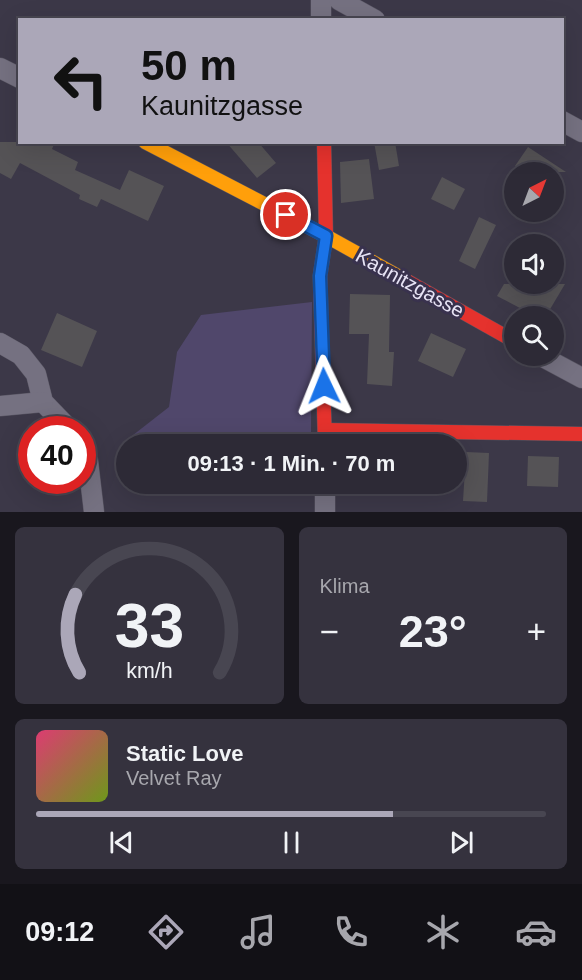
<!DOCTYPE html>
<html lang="de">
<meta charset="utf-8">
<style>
:root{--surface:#2d2a36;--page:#35323e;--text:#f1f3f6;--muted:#a7a7ad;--line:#484651;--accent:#aba7b8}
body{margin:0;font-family:Arial,sans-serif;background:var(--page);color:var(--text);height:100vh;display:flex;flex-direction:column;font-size:22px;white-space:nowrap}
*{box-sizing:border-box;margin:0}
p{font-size:20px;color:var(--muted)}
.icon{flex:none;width:33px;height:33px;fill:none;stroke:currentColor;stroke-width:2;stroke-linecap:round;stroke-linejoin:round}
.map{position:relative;height:512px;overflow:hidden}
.drawer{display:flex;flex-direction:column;gap:15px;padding:15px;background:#19171e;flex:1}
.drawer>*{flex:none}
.hud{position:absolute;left:18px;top:18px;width:546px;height:126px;border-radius:0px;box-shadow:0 6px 24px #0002,0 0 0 2px var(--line);background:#aba7b8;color:#111;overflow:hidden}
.needle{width:39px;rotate:42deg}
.fabs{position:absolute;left:504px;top:162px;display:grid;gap:12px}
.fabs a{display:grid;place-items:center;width:60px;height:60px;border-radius:50%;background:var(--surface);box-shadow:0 6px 24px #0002,0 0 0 2px var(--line);font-size:30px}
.speed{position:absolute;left:18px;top:416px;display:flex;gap:12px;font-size:30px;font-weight:700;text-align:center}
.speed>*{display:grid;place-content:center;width:78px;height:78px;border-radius:50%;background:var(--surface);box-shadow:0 6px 24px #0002,0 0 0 2px var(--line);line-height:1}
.speed .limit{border:9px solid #d22;background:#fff;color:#111}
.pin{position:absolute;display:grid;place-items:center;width:51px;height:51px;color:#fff;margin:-26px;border:3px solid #fff;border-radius:50%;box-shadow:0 2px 6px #0007}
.me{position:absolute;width:66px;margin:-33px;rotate:358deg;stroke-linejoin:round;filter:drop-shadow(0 0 4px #0008)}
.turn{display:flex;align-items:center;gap:21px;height:126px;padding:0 24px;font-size:27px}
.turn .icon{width:78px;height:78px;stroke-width:2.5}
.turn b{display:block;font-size:42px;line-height:51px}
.big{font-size:45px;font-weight:700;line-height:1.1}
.drawer .card{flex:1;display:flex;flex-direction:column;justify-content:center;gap:9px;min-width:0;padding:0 21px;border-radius:9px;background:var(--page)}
.drawer .dial{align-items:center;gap:0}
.dial svg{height:156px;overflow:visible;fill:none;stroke:var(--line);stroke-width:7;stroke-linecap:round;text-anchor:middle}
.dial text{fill:var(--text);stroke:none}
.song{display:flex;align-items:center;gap:18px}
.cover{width:72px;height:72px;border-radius:9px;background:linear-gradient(135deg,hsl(340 70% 55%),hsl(80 70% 35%))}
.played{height:6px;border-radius:3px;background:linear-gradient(90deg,var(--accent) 70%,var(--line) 70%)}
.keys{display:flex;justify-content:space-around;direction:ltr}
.heat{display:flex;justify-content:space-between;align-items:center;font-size:33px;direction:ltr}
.drawer .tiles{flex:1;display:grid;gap:15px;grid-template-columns:1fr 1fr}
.card:last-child{grid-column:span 2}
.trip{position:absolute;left:116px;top:434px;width:351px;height:60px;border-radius:30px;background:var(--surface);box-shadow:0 6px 24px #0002,0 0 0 2px var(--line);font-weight:700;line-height:60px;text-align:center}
.tab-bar{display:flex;height:96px;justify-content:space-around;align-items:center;background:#121116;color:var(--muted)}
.tab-bar .icon{width:42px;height:42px}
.tab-bar .selected{color:var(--accent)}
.tab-bar b{font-size:27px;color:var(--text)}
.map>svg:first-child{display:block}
.green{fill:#50476b}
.building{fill:#555356}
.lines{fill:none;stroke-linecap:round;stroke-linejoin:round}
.street-casing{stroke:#585562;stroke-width:21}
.slow-casing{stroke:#585562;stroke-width:15}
.jam-casing{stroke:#585562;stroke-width:15}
.street{stroke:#757181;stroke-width:20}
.slow{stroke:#ff9f0a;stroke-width:14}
.jam{stroke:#e5322d;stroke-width:14}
.route-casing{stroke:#114b97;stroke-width:15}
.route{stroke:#1a73e8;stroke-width:10}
.labels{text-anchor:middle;stroke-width:6;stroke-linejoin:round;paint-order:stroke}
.street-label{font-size:20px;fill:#e7e3f5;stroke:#39324e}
</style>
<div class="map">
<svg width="582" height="512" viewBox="0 0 582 512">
<rect width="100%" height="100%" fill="#3c3848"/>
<!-- green -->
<path class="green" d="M312,302L311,432L128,439L169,407L177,352L201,315Z"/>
<!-- building -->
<g class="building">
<path d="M0,142H55L52,149L78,162L75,170L120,190L129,170L164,186L148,221L101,199L97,207L79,199L80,195L20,163L11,179L0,173Z"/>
<path d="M226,142H258L276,163L257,178Z"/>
<path d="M374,142H395L399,166L379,170Z"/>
<path d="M528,147L566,172H524L515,166Z"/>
<path d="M369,159L374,199L341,203L340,162Z"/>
<path d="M442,177L465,189L454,210L431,199Z"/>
<path d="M479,217L496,225L475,269L459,261Z"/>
<path d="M504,284H565L546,316H535L497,296Z"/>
<path d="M350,294L390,295L389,352H394L392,386L367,384L369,334H349Z"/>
<path d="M57,313L97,331L82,367L41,350Z"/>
<path d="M431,333L466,349L453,377L418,361Z"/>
<path d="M466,452L489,453L487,502L463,501Z"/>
<path d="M528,456L559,457L558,487L527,486Z"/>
</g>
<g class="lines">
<!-- street casing -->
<g class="street-casing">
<g id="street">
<path d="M321,0V20"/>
<path d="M339,0L375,20"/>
<path d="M0,68L20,78"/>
<path d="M562,121L582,132"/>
<path d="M0,343L21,355L36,374L43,402L69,429"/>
<path d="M541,356L582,378"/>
<path d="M0,406L43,402"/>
<path d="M82,449L88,461L94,512"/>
<path d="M325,512V483"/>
</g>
</g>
<!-- slow casing -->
<g class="slow-casing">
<path id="slow" d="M145,142L326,236L407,281"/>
</g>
<!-- jam casing -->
<g class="jam-casing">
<g id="jam">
<path d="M324,142L326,236L320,276L325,444"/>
<path d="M407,281L514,341"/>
<path d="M325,430L582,434"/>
</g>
</g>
<!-- street -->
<use href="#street" class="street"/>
<!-- slow -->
<use href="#slow" class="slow"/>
<!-- jam -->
<use href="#jam" class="jam"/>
</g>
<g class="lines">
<!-- route casing -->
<g class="route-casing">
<path id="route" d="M286,215L326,236L320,276L324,386"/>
</g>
<!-- route -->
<use href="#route" class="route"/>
</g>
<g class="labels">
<!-- street labels -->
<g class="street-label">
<text transform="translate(410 283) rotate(29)" y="7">Kaunitzgasse</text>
</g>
</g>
</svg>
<div class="fabs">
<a><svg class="needle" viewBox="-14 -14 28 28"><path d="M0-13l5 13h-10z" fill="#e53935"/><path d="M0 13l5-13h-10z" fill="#a7a7ad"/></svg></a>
<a><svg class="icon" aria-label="sound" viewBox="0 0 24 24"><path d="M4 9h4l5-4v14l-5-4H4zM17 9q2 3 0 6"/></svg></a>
<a><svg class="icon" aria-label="search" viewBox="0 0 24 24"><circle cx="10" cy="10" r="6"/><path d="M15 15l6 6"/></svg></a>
</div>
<div class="speed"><div class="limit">40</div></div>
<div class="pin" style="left:286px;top:215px;background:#d93025"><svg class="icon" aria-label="arrive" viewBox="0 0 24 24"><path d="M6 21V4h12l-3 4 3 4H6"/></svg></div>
<svg class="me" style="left:324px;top:386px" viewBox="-20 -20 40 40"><path d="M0-17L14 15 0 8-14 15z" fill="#1a73e8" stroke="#fff" stroke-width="4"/></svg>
<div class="trip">09:13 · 1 Min. · 70 m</div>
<div class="hud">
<div class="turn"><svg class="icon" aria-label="left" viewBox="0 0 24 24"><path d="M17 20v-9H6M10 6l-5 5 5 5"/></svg><div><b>50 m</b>Kaunitzgasse</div></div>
</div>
</div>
<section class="drawer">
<div class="tiles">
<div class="card dial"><svg viewBox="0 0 100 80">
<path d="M14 69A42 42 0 1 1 86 69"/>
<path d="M14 69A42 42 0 0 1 12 29" stroke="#aba7b8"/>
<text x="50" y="56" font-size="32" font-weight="700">33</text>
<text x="50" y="72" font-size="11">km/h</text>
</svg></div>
<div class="card"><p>Klima</p>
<div class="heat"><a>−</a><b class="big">23°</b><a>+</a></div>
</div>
<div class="card">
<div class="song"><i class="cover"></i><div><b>Static Love</b><p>Velvet Ray</p></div></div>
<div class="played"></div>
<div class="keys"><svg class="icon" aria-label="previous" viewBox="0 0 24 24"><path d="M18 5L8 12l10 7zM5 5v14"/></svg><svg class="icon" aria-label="pause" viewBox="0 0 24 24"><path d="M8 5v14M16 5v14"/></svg><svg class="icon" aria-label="next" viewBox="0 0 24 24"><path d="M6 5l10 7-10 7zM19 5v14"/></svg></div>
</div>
</div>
</section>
<nav class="tab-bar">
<b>09:12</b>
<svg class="icon selected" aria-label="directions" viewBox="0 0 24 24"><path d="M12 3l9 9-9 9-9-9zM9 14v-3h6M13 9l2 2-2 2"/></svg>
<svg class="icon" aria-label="music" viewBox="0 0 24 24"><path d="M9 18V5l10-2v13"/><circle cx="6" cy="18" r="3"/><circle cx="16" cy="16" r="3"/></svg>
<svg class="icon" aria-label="phone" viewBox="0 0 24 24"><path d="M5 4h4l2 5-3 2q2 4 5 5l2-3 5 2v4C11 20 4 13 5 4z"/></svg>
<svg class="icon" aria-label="climate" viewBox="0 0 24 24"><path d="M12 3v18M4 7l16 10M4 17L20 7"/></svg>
<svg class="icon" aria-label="car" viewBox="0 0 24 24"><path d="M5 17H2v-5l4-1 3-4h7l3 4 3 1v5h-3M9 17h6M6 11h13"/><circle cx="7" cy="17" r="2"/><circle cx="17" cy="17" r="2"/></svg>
</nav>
